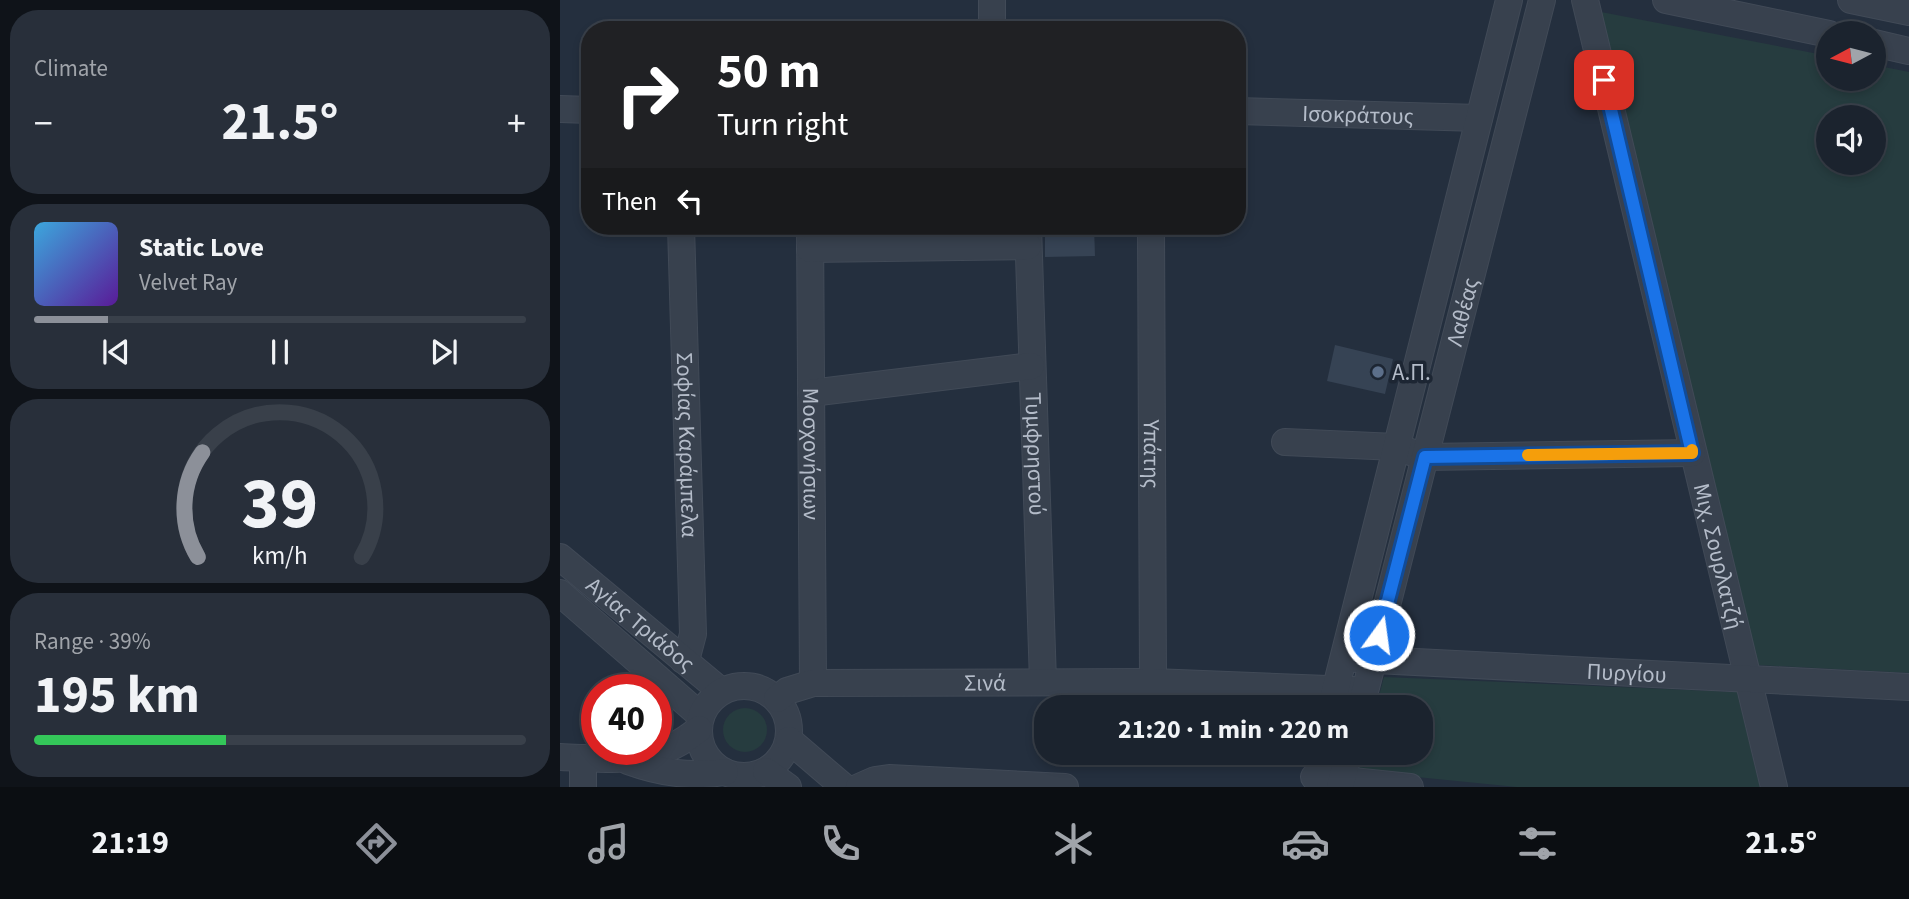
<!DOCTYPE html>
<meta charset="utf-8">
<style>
:root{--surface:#1b232e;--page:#282f3a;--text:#f1f3f6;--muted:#a0a4aa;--line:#39404a;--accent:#8c9099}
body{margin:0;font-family:"Source Sans 3",sans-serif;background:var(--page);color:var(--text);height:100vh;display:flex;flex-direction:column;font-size:26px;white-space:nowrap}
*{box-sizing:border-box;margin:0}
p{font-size:23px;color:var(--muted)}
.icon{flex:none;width:38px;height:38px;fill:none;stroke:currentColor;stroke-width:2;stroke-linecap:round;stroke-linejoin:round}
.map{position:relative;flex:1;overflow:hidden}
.sheet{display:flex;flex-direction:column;gap:10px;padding:10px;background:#0f1319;width:560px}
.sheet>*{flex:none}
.hud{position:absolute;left:21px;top:21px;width:665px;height:214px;border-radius:28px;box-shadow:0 4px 10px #0003,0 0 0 2px var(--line);background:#202124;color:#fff;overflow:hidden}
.needle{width:46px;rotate:263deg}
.buttons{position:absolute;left:1256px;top:21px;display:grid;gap:14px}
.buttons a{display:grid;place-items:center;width:70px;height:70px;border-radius:50%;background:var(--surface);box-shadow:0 4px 10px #0003,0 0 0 2px var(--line);font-size:35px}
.speed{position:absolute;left:21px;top:674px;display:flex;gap:14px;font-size:35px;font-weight:700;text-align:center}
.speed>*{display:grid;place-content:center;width:91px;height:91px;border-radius:50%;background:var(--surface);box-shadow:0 4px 10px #0003,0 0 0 2px var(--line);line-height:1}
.speed .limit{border:10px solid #d22;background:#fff;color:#111}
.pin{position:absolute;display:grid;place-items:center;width:60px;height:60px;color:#fff;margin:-30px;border-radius:14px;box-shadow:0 4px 10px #0006}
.me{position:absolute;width:77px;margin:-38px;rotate:14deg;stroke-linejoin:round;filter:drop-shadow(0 0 5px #0008)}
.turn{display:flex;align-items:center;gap:24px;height:147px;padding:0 21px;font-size:32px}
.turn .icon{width:91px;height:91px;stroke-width:2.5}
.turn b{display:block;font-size:49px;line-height:60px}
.then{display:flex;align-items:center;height:66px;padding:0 21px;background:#0003;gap:14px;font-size:26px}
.big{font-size:52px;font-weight:700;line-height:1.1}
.sheet .card{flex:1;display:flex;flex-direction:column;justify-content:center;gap:10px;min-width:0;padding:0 24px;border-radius:28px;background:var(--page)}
.sheet .dial{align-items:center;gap:0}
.dial svg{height:182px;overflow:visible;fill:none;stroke:var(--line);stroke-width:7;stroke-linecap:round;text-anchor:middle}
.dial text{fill:var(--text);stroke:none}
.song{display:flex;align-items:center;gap:21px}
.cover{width:84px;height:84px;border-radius:10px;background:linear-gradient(135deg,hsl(200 70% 55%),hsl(270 70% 35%))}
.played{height:7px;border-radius:4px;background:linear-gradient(90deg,var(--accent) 15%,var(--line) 15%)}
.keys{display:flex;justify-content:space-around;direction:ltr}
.heat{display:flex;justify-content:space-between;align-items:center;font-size:38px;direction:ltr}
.charge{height:10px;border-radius:5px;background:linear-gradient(90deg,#34c759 39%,var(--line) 0)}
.trip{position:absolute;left:474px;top:695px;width:399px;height:70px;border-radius:28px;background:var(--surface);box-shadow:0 4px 10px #0003,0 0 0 2px var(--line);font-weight:700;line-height:70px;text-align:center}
.menu{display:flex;height:112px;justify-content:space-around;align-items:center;background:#0b0e12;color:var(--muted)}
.menu .icon{width:49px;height:49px}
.menu .current{color:var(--accent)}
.menu b{font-size:32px;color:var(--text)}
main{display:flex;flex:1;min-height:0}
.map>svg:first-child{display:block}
.green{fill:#263c3f;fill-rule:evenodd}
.building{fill:#364354}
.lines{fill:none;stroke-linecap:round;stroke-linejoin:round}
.minor-casing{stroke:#414a57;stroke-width:28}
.minor{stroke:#38414e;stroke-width:26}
.route-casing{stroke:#114b97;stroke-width:18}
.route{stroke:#1a73e8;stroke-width:12}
.slow{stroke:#f59e0b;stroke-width:12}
.service-dot{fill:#5c6f8a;stroke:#1d2633;stroke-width:2.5}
.labels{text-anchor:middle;stroke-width:7;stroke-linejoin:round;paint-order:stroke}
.street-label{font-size:23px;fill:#b4bcc9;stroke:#1d2633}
.poi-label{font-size:23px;fill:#b4bcc9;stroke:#1d2633;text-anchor:start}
</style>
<main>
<section class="sheet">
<div class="card"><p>Climate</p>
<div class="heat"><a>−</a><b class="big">21.5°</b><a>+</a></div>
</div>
<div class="card">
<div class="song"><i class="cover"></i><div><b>Static Love</b><p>Velvet Ray</p></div></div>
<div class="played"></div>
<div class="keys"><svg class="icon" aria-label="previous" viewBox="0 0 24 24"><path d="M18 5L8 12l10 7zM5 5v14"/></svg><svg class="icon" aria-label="pause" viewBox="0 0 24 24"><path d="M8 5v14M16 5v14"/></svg><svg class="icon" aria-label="next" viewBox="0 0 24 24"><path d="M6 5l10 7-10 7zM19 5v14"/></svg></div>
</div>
<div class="card dial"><svg viewBox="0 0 100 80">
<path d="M14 69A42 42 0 1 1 86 69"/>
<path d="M14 69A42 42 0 0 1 16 23" stroke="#8c9099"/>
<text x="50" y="56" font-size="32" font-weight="700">39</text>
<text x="50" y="72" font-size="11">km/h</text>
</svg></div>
<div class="card"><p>Range · 39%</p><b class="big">195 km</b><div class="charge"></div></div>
</section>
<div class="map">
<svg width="1349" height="787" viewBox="0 0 1349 787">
<rect width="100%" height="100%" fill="#242f3e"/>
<!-- green -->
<g class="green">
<path d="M1041,12L1269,56V79H1314V65L1349,72V673L1198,665ZM1269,117H1314V163H1269Z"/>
<path d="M824,677L1177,692L1200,787H957L797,771L803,753L861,752V707H816Z"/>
<circle cx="185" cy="730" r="22"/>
</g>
<!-- building -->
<g class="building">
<path d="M485,226H534L535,256L485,257Z"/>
<path d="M775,345L833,359L825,394L767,381Z"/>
</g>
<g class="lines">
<!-- minor casing -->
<g class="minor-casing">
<g id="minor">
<path d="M432,0V30"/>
<path id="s1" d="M1025,0L1214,787"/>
<path d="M1106,0L1269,34"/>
<path d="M1291,0L1349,12"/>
<path d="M1314,43L1349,51"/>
<path d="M0,109L30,110"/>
<path id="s2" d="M677,111L919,118"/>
<path id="s3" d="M121,226L133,634L128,653L123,660"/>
<path id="s4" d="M250,226L253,683"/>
<path id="s5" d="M468,226L483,682"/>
<path id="s6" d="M591,226L593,682"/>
<path d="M250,249L468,246"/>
<path d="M251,393L471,366"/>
<path d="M725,442L836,447L865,457L1132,453"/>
<path id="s7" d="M0,557L161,691"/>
<path d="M0,593L141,716"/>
<path id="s8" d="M796,659L1349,687"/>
<circle cx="184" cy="731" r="45"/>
<path id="s9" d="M217,699L227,691L253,683L593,682L793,690"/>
<path d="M771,707L949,0"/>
<path id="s10" d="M801,707L982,0"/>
<path d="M229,740L284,787"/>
<path d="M0,757C55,759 93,767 139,729"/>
<path d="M68,761C101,773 130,777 165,772"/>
<path d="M206,771L228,787"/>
<path d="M754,777L850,787"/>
<path d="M23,787V758"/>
<path d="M299,787L315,780L329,778L505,787"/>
<path d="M780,787L789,752"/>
</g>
</g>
<!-- minor -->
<use href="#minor" class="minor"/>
</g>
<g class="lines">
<!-- route casing -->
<g class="route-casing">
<path id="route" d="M819,635L865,457L1132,453L1044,80"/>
</g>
<!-- route -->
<use href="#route" class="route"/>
<!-- slow -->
<path class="slow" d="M968,455L1132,453V450"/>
</g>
<!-- markers -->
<circle class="service-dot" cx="818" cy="372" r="7"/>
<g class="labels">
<!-- street labels -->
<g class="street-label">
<text dy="8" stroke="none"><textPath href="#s2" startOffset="121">Ισοκράτους</textPath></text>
<text dy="8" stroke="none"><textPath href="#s10" startOffset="408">Λαθέας</textPath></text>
<text dy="8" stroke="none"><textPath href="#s3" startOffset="219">Σοφίας Καράμπελα</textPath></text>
<text dy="8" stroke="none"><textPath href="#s4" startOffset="228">Μοσχονήσιων</textPath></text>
<text dy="8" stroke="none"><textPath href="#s5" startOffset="228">Τυμφρηστού</textPath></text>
<text dy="8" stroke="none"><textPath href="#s6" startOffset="228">Υπάτης</textPath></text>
<text dy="8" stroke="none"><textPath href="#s1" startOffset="572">Μιχ. Σουρλατζή</textPath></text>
<text dy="8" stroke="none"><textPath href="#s7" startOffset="105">Αγίας Τριάδος</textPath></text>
<text dy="8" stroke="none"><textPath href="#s8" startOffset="271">Πυργίου</textPath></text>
<text dy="8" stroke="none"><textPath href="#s9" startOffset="212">Σινά</textPath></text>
</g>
<!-- poi labels -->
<g class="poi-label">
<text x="832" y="380">Α.Π.</text>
</g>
</g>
</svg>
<div class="buttons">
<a><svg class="needle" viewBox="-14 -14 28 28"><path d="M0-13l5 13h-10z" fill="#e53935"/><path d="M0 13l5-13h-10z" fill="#a0a4aa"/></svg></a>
<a><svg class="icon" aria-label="sound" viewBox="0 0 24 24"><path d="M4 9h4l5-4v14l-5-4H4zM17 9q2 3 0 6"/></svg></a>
</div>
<div class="speed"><div class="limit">40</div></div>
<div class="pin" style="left:1044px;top:80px;background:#d93025"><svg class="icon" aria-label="arrive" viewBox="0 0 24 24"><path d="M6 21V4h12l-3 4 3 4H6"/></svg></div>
<svg class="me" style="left:819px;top:635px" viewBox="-20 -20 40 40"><circle r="17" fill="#1a73e8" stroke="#fff" stroke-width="3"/><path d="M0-11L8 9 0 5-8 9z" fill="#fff"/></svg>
<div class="trip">21:20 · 1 min · 220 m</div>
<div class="hud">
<div class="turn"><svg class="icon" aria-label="right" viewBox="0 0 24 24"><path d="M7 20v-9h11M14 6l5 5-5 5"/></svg><div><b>50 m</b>Turn right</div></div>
<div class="then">Then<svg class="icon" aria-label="left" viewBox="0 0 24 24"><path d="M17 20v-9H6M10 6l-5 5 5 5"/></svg></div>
</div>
</div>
</main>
<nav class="menu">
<b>21:19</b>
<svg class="icon current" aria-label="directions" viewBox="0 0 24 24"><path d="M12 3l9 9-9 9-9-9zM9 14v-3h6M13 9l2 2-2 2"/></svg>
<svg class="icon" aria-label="music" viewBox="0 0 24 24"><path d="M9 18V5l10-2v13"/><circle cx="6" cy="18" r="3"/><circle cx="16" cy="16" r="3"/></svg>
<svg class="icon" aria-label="phone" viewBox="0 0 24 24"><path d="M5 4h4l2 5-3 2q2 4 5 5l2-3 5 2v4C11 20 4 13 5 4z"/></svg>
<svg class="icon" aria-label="climate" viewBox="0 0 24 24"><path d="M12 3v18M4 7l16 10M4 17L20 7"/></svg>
<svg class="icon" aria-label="car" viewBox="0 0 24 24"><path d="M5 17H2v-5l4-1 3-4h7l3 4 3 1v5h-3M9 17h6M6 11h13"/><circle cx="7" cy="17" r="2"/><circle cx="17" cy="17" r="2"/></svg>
<svg class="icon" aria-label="filters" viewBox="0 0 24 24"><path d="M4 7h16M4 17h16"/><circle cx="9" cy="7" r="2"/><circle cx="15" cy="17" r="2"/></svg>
<b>21.5°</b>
</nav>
